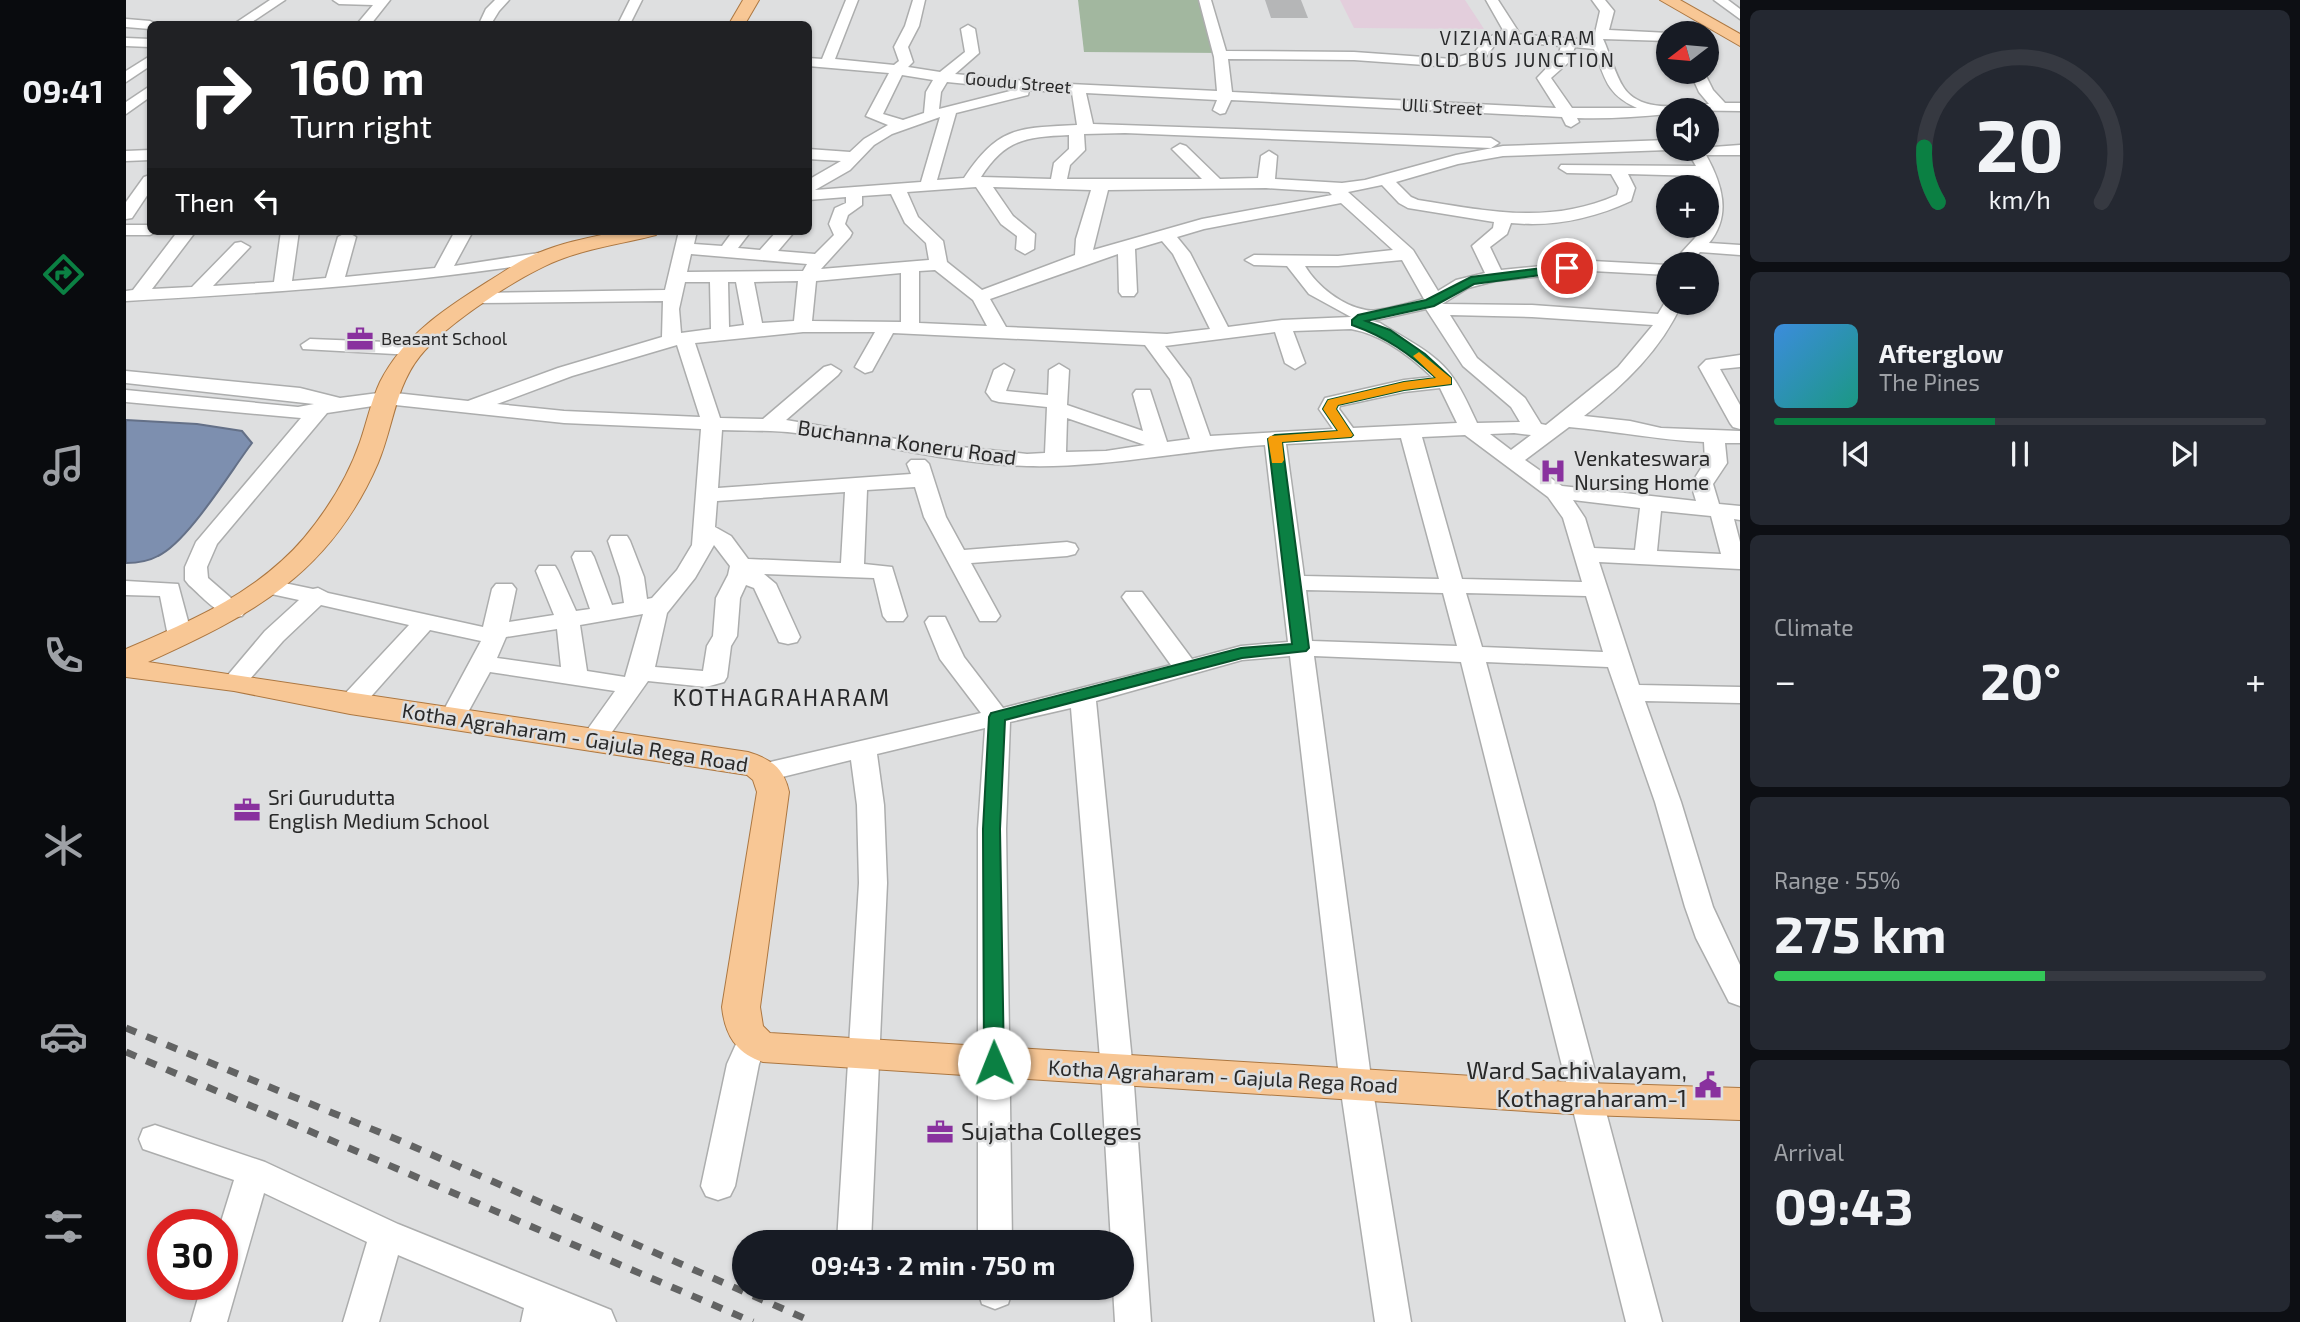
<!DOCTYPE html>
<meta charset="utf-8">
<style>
:root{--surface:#171b24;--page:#242831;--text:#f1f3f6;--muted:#9ea1a6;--line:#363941;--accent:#0b8043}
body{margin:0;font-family:"Exo 2",sans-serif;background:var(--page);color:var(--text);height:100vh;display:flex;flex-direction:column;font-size:26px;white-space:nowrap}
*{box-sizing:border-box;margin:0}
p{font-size:23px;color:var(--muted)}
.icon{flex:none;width:38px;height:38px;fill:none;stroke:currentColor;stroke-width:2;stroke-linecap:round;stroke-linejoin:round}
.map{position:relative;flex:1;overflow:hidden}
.details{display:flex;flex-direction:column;gap:10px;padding:10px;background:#0d0f14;width:560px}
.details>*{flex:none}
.banner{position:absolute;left:21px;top:21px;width:665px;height:214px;border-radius:10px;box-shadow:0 2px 5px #0004;background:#202124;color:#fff;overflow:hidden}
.needle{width:46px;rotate:254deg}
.tools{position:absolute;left:1530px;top:21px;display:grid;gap:14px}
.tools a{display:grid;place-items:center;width:63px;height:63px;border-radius:50%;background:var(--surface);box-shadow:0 2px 5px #0004;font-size:35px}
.speed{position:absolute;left:21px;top:1209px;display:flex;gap:14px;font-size:35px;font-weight:700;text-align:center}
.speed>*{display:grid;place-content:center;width:91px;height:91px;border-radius:50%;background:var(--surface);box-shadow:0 2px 5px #0004;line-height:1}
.speed .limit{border:10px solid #d22;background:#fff;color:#111}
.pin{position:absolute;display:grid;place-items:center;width:60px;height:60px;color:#fff;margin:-30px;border:4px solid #fff;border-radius:50%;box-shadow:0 2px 7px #0007}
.me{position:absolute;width:77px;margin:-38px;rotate:359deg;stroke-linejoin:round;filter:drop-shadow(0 0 5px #0008)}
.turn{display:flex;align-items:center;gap:24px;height:147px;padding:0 28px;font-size:32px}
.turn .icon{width:91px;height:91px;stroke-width:2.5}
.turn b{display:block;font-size:49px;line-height:60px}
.then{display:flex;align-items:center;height:66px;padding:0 28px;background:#0003;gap:14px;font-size:26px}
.big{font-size:52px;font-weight:700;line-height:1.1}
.details .tile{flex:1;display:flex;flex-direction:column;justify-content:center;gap:10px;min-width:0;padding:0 24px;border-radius:10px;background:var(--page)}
.details .dial{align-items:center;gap:0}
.dial svg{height:182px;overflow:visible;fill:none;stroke:var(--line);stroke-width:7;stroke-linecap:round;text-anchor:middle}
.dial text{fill:var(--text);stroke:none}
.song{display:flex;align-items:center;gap:21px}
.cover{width:84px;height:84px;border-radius:10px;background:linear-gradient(135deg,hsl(210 70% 55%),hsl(170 70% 35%))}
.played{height:7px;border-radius:4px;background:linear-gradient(90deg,var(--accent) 45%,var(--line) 45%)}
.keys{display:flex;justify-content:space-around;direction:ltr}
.heat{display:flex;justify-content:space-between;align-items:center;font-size:38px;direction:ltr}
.charge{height:10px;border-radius:5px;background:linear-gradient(90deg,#34c759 55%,var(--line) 0)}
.trip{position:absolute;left:606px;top:1230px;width:402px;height:70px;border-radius:35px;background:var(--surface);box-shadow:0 2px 5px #0004;font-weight:700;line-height:70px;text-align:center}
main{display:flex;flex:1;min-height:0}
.tab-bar{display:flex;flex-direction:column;width:126px;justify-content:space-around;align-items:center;background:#090b0e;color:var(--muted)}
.tab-bar .icon{width:49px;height:49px}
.tab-bar .current{color:var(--accent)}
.tab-bar b{font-size:32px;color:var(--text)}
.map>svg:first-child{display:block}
.commercial{fill:#e3cedc}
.green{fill:#a2b79f}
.water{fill:#7d8faf;stroke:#647087;stroke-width:2}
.building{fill:#b5b6b7}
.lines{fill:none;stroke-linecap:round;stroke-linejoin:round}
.minor-casing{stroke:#acadad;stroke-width:3}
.major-casing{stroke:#ac7741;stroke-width:2}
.minor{fill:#fff;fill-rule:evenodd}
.major{fill:#f8c795;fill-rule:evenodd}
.rail{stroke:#626363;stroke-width:7;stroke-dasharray:11 11;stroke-linecap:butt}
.route{fill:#0b8043;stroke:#07532c;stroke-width:2}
.slow{fill:#f59e0b}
.labels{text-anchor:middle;stroke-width:5;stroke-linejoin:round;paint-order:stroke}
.far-street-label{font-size:18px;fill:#292929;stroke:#dedfe0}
.far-poi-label{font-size:18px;fill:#292929;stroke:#dedfe0;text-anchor:start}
.far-neighbourhood-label{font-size:19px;letter-spacing:2px;fill:#28292a;stroke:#dedfe0}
.street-label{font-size:21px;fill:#292929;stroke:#dedfe0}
.poi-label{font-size:21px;fill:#292929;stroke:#dedfe0;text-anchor:start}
.neighbourhood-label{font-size:23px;letter-spacing:2px;fill:#28292a;stroke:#dedfe0}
.near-poi-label{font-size:24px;fill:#292929;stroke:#dedfe0;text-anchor:end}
</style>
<main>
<nav class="tab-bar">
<b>09:41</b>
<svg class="icon current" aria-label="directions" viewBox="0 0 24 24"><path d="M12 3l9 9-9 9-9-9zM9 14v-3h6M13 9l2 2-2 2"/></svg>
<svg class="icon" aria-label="music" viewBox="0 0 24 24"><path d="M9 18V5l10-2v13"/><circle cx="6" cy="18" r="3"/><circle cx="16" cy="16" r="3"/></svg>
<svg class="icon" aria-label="phone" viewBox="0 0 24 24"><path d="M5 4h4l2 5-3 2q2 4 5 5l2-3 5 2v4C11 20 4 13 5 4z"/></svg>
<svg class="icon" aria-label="climate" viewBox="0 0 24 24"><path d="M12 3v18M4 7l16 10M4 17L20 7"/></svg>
<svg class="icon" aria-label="car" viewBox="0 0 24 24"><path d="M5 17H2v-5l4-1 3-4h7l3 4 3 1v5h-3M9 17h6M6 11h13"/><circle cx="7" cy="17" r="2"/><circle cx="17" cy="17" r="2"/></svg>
<svg class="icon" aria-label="filters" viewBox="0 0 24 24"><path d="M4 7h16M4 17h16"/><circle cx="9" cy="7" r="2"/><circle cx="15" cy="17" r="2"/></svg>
</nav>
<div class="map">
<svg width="1614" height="1322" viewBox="0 0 1614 1322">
<rect width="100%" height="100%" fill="#dedfe0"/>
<!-- commercial -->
<path class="commercial" d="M1214,0H1339L1358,29L1228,28Z"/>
<!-- green -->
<path class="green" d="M952,0H1082L1097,53L958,52Z"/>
<!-- water -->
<path class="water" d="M0,420L71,424L116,431L126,443C104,472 62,542 32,556C23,561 10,563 0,563Z"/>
<!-- building -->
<path class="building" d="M1139,0H1175L1182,18H1145Z"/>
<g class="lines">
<!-- minor casing -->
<g class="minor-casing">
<g id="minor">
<path d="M144,0H159L123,24H108Z"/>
<path d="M207,0H264L245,24H231L247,5L213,4Z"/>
<path d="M369,0H383L373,11L365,24H353L360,9Z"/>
<path d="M504,0H516L504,24H492Z"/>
<path d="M720,0H732L709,59L768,65L773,61L768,47L779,26L787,0H799L793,26L782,47L787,62L782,67L814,72L839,52L835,29L842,25L849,29L853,53L829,74L922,83L1091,91L1088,57L1073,0H1085L1100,51L1228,52L1326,59L1349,52L1358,40L1377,30L1360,0H1372L1392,31L1389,34L1463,40L1469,33L1474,11L1466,0H1479L1488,11L1483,30L1543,33L1542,41L1477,39C1483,51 1489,75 1498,88C1516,114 1557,105 1583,104L1573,92L1564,72H1578L1587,90L1599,103H1614V111L1542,110V114C1511,117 1482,119 1451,118L1453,122L1445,127L1440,125L1436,117L1105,100L1099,113L1094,114L1087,110L1091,100L960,93L967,124L1365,138L1373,143L1365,148L999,133L958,134L959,150L944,165L941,179H1076L1046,149L1054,144L1060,146L1094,179L1132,178L1135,156L1143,151L1151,156L1149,179L1216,183L1239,180L1330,155L1377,146L1542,140V149H1546L1542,150L1377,156L1332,164L1270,182L1285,197L1292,200C1362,211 1423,225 1491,195L1493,188L1485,174L1441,173L1433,168L1435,165L1570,166L1560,149L1614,145V155H1580C1596,184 1606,215 1583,243L1614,245V255L1574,252L1563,264H1545L1580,226V187H1578L1574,176L1502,174L1509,188L1505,201C1466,219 1428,227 1385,223L1381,234L1364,247L1375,270L1466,261L1542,265V275L1466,271L1369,281L1342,288L1316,304L1406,305L1532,314L1541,299L1542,303H1556C1535,350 1498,385 1458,416L1504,421L1535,428L1614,431V443H1599L1601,463L1587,484L1593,504L1614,506V520L1608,519L1614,542V569L1473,562L1513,685L1614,687V703L1519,701L1555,802L1587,907L1614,965V1006L1603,1002L1570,938L1559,907L1529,802L1482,667L1360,662L1536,1322H1500L1335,662L1188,656L1246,1085L1285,1322H1249L1214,1085L1164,656L1116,660L970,701L1007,1071L1025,1322H989L987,1288H996V1242H985L975,1071L945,708L884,722L880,829L886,1242H852V829L859,728L751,754L758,805L761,883L745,1242H711L733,883L731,805L725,760L640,781L631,778L627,772L631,766L640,763L855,713L814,659L799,622L803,617H819L838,657L877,708L1045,665L996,597L1000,592H1016L1066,659L1115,646L1162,642L1139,445C1061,450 980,468 901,466C823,464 747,442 670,433C646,430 620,431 596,430L592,488L785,474L781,464L785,460H799L803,464L820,517L838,550L941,542L949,544L952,549L949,554L941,556L845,563L874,616L870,621H854L798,517L789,487L741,490L738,564L766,567L781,616L777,621H761L757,616L748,578L638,574L650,584L674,637L671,642L662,644L653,642L628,588L620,585L614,598L611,636L605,646L601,677L598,682L580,687L522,681L476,746L467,748L458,746L454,740L489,691L364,672L335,725L326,727L317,725L313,719L355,641L304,630L233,710L224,712L215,710L211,704L215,698L283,625L195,605L157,641L117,687L108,690L99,687L96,682L139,631L173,600L136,592L132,587L136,582L144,580L187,589L192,588L202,593L357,627L366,589L370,584H386L390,589L383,622L428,615L410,571L413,566H429L432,571L450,611L464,609L446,557L449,552H465L468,557L486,605L498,603L494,577L482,541L485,536H501L504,541L518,577L521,599L526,598L551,570L566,545L575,429L438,423L260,404L201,413L91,544L81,567L82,578L120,611L116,616C96,621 78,598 63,585L59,580V567L70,542L175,418L0,402V390L172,407L188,404L0,383V371L174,388L214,398L260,392L342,401L432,368L536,337L537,301L349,303L340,298L349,293L539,290L553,231H571L568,244L596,246L607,231H625L612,248L634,250L651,231H669L652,251L689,254L708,235L703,224L709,208L720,203V197L682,200V180L715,161L682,159V149L724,152L738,139L762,125L740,116L763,73L682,66V58L696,59ZM1376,41L1435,46L1432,56L1411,78L1430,108L1106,92L1102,59L1228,60L1327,67L1359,58L1368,46ZM1449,47L1468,49C1479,78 1480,94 1511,108H1446L1425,78L1443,62ZM776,75L807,80L800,92L798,113L777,120L757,114ZM821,82L892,89L813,109L815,92ZM903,90L946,93L951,125C892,128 873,126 838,178L811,180L830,113L902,95ZM814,117L795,182L689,190L724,170L748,145L766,134ZM943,135V149L928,163L925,179L855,177C879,139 900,137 943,135ZM1256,185L1273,203L1282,208L1368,222L1367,228L1346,246L1359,273L1330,280L1312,291L1287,250L1222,192ZM850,187L875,224L891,236L890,249L899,254L908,249L909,234L887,216L867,187L965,190L950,239L949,255L856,290L821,262L817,241L792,217L781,192ZM1140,188L1203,192L1206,195L1076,219L967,250L982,190ZM765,194L779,223L800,243L803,260L695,269L724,237L726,233L719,224L722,215L736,205V196ZM1215,203L1267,250L1212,256L1128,255L1119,260L1128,265L1161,266L1183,294L1225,317L1156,320L1102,327L1064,253L1051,237L1078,229ZM1036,241L1047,254L1084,329L1041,334L880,327L864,299L992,254L993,292L996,296H1008L1011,292L1009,249ZM565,254L681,264L677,271L561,272ZM1276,260L1298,299C1285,302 1252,313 1240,310C1216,306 1191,286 1179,266H1212ZM809,270L847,300L861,326L793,323V271ZM775,273V322L686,321L690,281ZM672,281L668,321L636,323L628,282ZM559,282H584L585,329L555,333L553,309ZM602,282H610L618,325L603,327ZM1300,309L1337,366L1385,407L1394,422L1351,423C1344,408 1337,392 1328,379C1311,353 1279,339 1254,323L1246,321ZM1324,315L1406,317L1527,325L1492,367L1420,425L1415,424L1399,398L1351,358ZM1225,329C1255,334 1284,356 1306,377L1278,380L1199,398L1193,409L1207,429L1084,436L1064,379L1039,346L1149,332L1159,363L1169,369L1179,363L1167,331ZM677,332H749L729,367L739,373L746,371L767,333L1019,345L1044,379L1064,439L1041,442L1024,390H1010L1007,394L1017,431L941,405L943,370L933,364L923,370L922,395L880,391L888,370L878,364L868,370L860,392L866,400L873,402L921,407L919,453L901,454L788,442L660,420L712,375L715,371L705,365L698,367L637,419L594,418L569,343ZM551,345L574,417L438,411L371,404L446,376ZM1314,388L1331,423L1227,428L1213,409L1214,406L1278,392ZM941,418L1019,445L980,451L940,452ZM1443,427C1489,431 1533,440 1578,442L1579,462L1565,484L1570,501L1436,486L1399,460ZM1388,433L1405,435L1385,450L1364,434ZM1339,435L1422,497L1437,518L1456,582L1336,579L1296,437ZM1275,438L1313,579L1178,576L1160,444ZM719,492L715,563L622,559L605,536L589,527L591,501ZM1447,500L1514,508L1509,550L1468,548L1459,518ZM1535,511L1585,516L1595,554L1531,551ZM588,545L604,566L602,575L590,598L587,636L581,646L577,671L529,667L541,613L569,578ZM1180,590L1317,593L1331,646L1186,641ZM1340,593L1460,596L1477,652L1356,647ZM517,614L499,677L461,671L454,625ZM431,629L435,667L371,658L380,637Z"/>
<path d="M1588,0H1602L1614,9V19Z"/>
<path d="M0,19L24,21L30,24H24V29L0,27Z"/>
<path d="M0,38L24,39V47L0,46Z"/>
<path d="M24,56V66L0,82V71Z"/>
<path d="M24,86V97L0,114V102Z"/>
<path d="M24,150V160L0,161V151Z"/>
<path d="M24,175V191L6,218L0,219V202L18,177Z"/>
<path d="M0,225H24V231H32L24,235H0Z"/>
<path d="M52,231H70L26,289L66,287L109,243L115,242L124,247L87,286L148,282L155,231H173L166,281L200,278L212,237L221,232L230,237L219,277L309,268L329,231H347L328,266L419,252L428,257L419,262C280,284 140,293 0,301V291L7,290Z"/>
<path d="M184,339L287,343L297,349L287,355L177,349L175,345Z"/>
<path d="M1614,355V367L1594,369L1614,405V429L1607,427L1604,423L1573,367L1580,360Z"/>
<path d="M0,581L52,584L66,636L63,641L54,643L45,641L42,636L34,596L0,595Z"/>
<path d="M626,1030L637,1033L642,1042L633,1064L609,1186L604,1196L592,1200L580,1196L575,1186L601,1064L615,1033Z"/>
<path d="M29,1125L139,1162L272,1224L485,1310L490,1322H395L398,1308L272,1255L253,1322H217L241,1242L138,1193L101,1322H65L76,1284H96L94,1225L108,1180L17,1149L13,1139L17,1129Z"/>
<path d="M851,1288H887L882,1304L869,1309L856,1304Z"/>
</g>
</g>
<!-- major casing -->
<g class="major-casing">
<g id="major">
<path d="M617,0H633L619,24H603Z"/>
<path d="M1534,0H1554L1614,34V46Z"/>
<path d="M494,231H533L530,235C500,243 468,247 438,258C398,272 321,323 294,356C269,387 267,428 252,463C204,574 126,615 22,662L622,752C645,759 658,768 663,792L634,1007L637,1026L644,1033L1461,1083L1614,1088V1120L1461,1115L637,1062C610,1053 599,1035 596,1007L631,792L627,780L621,775L224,714L108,691L0,677V649C65,621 131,593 178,538C202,509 222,477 234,442C241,422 245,401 254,382C279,333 322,307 366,279C381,270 395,259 412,253C438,242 466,237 494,231Z"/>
</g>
</g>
<!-- minor -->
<use href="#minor" class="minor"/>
<!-- major -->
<use href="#major" class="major"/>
<!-- rail -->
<g class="rail">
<path d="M0,1028L270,1139L687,1322"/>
<path d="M0,1052L627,1322"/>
</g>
</g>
<!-- route -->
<path class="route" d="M1441,265L1447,268L1445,271L1348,284L1308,306L1240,321L1264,330L1299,354L1325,378V384L1278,390L1212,405L1210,409L1227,435L1225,437L1156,442L1183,648L1180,651L1116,658L879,720L874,829L878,1063L875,1069L868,1071L861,1069L858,1063L857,829L863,717L865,713L1115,648L1166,644L1142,439L1149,435L1212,431L1197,409L1202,400L1278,382L1310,378C1284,354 1260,337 1226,325V320L1232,315L1300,300L1345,277Z"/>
<!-- slow -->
<path class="slow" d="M1293,352L1325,378V384L1278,390L1212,405L1210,409L1227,435L1225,437L1156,442L1158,460L1156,463H1146L1142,439L1144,436L1212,431L1197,409L1202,400L1278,382L1310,378L1287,356Z"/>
<!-- icons -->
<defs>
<g id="office-bare" transform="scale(2.1)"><path d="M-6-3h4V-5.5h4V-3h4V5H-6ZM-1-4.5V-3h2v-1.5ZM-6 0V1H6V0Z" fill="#89319e" stroke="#dedfe0" stroke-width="2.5" paint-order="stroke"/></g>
<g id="hospital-bare" transform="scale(2.1)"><path d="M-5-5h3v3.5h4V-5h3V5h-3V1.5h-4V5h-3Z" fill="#89319e" stroke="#dedfe0" stroke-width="2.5" paint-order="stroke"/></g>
<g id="civic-bare" transform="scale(2.1)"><path d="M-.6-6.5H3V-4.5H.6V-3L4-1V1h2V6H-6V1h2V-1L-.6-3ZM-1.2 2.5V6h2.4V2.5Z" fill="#89319e" stroke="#dedfe0" stroke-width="2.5" paint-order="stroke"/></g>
</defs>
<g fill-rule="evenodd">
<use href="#office-bare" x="234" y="339"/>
<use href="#hospital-bare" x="1427" y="471"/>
<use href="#office-bare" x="121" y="810"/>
<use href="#civic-bare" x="1582" y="1085"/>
<use href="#office-bare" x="814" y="1132"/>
</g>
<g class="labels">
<!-- far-street labels -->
<g class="far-street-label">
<text transform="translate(892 83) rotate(5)" y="6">Goudu Street</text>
<text transform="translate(1316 107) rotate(3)" y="6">Ulli Street</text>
</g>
<!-- far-poi labels -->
<g class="far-poi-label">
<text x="255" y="345">Beasant School</text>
</g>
<!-- far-neighbourhood labels -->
<g class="far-neighbourhood-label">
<text x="1392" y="45">VIZIANAGARAM<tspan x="1392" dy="22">OLD BUS JUNCTION</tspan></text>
</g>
<!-- street labels -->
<g class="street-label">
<text transform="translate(781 443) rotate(8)" y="7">Buchanna Koneru Road</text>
<text transform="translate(449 738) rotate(9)" y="7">Kotha Agraharam - Gajula Rega Road</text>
<text transform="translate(1097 1077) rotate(3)" y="7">Kotha Agraharam - Gajula Rega Road</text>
</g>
<!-- poi labels -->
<g class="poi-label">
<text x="1448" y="466">Venkateswara<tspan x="1448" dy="24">Nursing Home</tspan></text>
<text x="142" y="805">Sri Gurudutta<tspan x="142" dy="24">English Medium School</tspan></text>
</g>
<!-- neighbourhood labels -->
<g class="neighbourhood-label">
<text x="656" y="706">KOTHAGRAHARAM</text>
</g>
<!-- near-poi labels -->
<g class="near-poi-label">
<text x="1561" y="1079">Ward Sachivalayam,<tspan x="1561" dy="28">Kothagraharam-1</tspan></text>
<text x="835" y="1140" text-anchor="start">Sujatha Colleges</text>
</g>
</g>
</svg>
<div class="tools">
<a><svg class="needle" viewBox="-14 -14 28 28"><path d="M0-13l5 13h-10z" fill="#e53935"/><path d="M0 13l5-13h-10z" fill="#9ea1a6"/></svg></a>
<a><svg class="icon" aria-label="sound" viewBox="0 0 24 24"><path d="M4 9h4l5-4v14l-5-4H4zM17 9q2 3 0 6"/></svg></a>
<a>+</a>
<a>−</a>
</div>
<div class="speed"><div class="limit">30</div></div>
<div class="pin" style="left:1441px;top:268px;background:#d93025"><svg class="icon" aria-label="arrive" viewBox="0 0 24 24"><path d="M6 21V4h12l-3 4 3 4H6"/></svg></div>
<svg class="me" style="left:868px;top:1063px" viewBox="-20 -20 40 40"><circle r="19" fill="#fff"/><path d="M0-13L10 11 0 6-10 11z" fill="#0b8043"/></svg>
<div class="trip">09:43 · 2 min · 750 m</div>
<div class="banner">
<div class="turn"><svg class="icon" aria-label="right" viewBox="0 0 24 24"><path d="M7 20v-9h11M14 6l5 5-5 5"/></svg><div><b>160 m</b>Turn right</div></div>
<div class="then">Then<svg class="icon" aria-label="left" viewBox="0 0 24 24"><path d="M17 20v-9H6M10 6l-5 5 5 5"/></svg></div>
</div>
</div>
<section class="details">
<div class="tile dial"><svg viewBox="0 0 100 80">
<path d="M14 69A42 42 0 1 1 86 69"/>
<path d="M14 69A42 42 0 0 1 8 45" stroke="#0b8043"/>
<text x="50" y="56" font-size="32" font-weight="700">20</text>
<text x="50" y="72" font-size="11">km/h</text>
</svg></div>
<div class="tile">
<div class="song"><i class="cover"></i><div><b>Afterglow</b><p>The Pines</p></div></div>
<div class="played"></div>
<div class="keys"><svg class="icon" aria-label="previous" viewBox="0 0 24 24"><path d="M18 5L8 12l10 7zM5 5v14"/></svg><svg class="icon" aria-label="pause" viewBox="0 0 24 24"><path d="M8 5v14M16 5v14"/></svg><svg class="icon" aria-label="next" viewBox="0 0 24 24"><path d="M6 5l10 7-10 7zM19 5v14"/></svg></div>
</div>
<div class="tile"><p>Climate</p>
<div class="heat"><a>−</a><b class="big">20°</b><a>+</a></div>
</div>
<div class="tile"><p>Range · 55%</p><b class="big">275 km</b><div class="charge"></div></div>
<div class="tile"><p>Arrival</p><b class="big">09:43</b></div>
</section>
</main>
